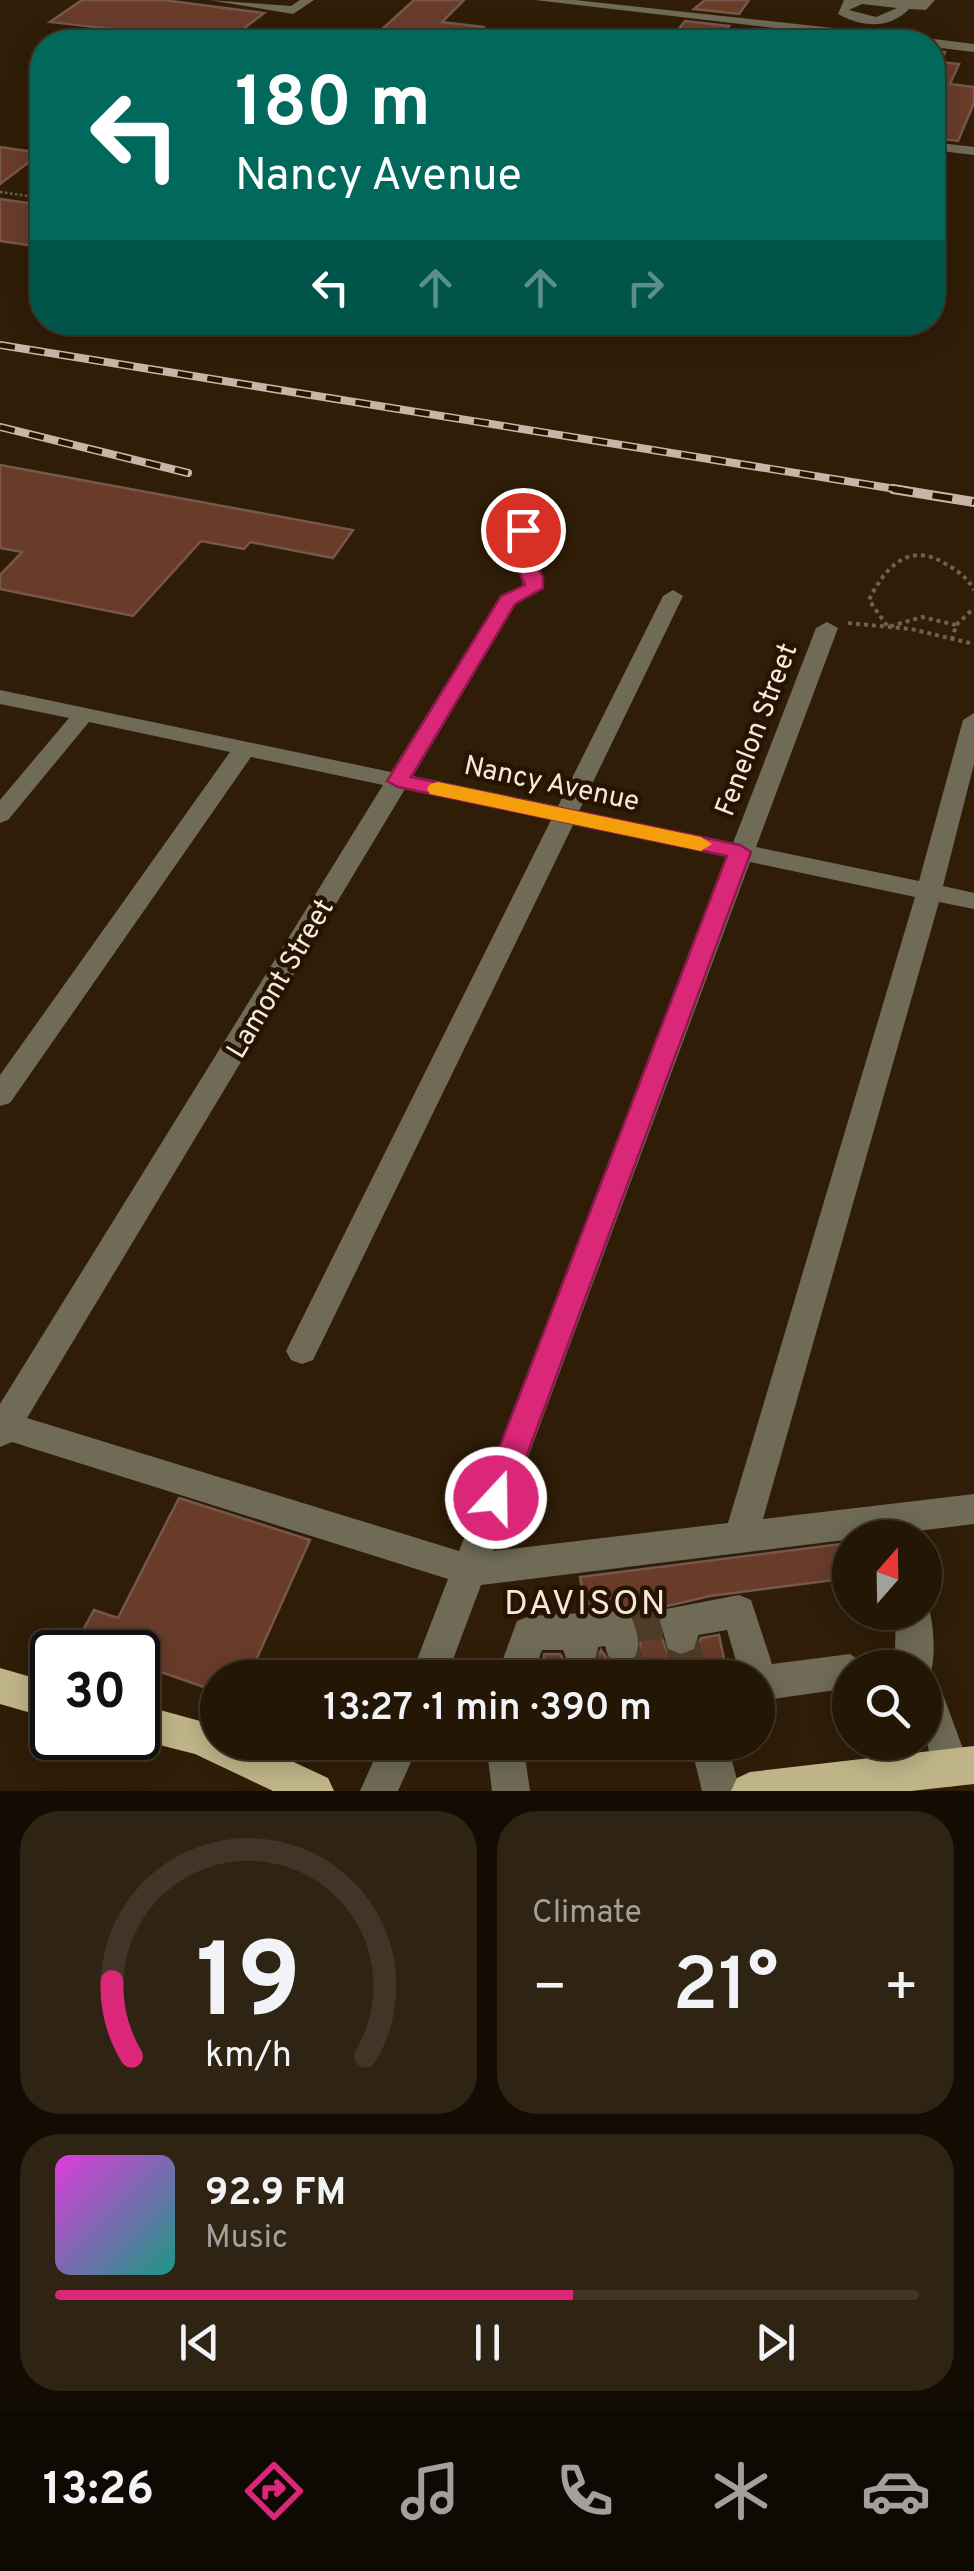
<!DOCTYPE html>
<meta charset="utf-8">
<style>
:root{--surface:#231605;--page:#2f2313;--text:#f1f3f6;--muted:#a39f9a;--line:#403527;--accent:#db2777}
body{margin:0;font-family:Overpass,sans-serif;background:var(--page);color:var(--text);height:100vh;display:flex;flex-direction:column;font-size:38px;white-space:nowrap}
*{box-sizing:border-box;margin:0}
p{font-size:32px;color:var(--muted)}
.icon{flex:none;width:55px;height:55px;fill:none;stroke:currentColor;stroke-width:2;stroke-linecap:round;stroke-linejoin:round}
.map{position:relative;height:1791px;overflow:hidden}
.side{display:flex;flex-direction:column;gap:20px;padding:20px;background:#130c03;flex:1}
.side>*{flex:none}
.top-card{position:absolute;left:30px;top:30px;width:915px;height:305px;border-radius:40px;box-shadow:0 5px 25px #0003,0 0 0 2px var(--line);background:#00695c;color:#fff;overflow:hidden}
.needle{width:65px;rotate:20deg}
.tools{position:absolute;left:832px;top:1520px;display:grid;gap:20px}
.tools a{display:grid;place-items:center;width:110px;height:110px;border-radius:50%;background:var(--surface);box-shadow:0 5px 25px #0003,0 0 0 2px var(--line);font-size:50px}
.speed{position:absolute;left:30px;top:1630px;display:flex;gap:20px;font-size:50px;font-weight:700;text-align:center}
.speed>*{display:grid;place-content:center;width:130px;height:130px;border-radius:50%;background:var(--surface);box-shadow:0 5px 25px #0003,0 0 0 2px var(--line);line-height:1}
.speed .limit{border:5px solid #111;border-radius:15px;background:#fff;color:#111}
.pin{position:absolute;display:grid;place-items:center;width:85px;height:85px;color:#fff;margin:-42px;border:5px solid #fff;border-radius:50%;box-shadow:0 2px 10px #0007}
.me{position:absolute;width:110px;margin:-55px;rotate:21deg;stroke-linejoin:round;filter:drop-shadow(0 0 8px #0008)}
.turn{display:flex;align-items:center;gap:35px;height:210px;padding:0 40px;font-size:45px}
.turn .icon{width:130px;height:130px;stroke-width:2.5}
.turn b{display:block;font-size:70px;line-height:85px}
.lanes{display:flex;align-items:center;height:95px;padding:0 40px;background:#0003;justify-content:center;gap:50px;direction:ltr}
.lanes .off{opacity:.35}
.big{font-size:75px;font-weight:600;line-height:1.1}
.side .card{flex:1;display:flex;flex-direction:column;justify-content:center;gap:15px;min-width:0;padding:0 35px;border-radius:40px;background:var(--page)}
.side .dial{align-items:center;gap:0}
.dial svg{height:260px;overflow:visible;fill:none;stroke:var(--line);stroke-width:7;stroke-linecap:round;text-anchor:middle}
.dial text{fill:var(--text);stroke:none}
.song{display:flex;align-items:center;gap:30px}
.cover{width:120px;height:120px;border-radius:15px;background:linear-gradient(135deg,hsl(300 70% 55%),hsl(170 70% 35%))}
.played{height:10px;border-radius:5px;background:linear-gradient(90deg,var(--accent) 60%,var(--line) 60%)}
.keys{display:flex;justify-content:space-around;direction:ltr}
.heat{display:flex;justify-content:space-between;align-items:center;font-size:55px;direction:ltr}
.side .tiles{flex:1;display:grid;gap:20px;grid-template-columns:1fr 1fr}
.card:last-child{grid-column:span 2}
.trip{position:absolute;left:200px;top:1660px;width:575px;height:100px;border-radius:50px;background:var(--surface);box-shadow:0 5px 25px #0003,0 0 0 2px var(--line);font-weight:600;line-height:100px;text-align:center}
.tabs{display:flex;height:160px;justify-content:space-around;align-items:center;background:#0e0902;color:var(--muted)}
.tabs .icon{width:70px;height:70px}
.tabs .current{color:var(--accent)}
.tabs b{font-size:45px;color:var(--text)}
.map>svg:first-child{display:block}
.building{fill:#693c2a;stroke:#76574c;stroke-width:2.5}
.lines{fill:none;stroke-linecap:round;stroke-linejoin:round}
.minor-tunnel{stroke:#4d3c27;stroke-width:34;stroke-dasharray:34 16;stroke-linecap:butt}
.path-far1{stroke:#70604c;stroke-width:2.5;stroke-dasharray:2.5 2.5;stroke-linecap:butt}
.path{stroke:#70604c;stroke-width:4;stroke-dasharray:4 4;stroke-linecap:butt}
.minor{fill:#6f6b56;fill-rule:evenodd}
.major{fill:#bfb589;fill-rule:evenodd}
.rail-far1-casing{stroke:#c5b7a8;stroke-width:8}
.rail-casing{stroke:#c5b7a8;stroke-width:10}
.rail-far1{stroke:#251401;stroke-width:5;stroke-dasharray:15;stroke-linecap:butt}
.rail{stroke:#251401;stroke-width:6;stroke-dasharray:20;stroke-linecap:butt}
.route{fill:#db2777;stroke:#8e194d;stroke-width:2.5}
.slow{fill:#f59e0b}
.labels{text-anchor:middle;stroke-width:9;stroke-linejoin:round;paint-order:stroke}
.street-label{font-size:28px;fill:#f6e9dc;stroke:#251401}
.near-neighbourhood-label{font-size:35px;letter-spacing:2.5px;fill:#f6e9dc;stroke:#251401}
</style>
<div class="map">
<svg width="974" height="1791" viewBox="0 0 974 1791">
<rect width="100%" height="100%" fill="#2f1d07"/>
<!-- building -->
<g class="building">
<path d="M82,0H163L264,13L226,42L50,22Z"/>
<path d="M414,0H464L442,22L484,27L483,42H368Z"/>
<path d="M705,0H749L739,14L694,9Z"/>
<path d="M685,21L729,26L717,42H668Z"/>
<path d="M932,51L945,52L940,62L959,64L950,84L974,87V103L958,141L932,138Z"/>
<path d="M0,147L41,153L0,184Z"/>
<path d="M0,199L42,205V232L27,245L0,241Z"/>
<path d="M0,465L353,530L333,558L250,542L244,549L201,541L133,616L0,589V575L22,552L0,548Z"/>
<path d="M179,1498L310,1540L248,1678H218V1692L138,1664V1652H103L76,1643L94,1610L118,1618Z"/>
<path d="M850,1543V1578L710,1596L663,1607L656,1622L667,1652L682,1658L695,1652L701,1638L719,1635L727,1673L695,1678H543L544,1654H560L567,1666L580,1670L595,1666L601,1650L608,1660L621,1666L639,1658L641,1636L634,1615L618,1607L585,1609L580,1577Z"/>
</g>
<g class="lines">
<!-- minor-tunnel -->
<g class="minor-tunnel">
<path d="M628,1626L671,1621"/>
<path d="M681,1637L691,1678"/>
<path d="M622,1645L630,1678"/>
<path d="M581,1650L586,1678"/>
</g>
<!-- path-far1 -->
<path class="path-far1" d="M0,192L42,198"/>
<!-- path -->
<g class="path">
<path d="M848,623L911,629L974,644"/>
<path d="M956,625L922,617L888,627L869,600C884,569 908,541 944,563C957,570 967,577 974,590"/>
<path d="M952,640L956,625L974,608"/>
</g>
<!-- minor -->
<g class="minor">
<path d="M209,0L291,6L300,0H314L293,14Z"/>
<path d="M535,0H575L926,38L974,44V52L932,47V42H895Z"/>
<path d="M844,0H935L926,10L909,9C889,30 861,27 838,14ZM862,4L897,8L876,17L849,10Z"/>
<path d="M932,142L974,147V155L932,150Z"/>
<path d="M523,524L533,530L532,546L544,588L516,604L413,776L558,806L663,596L673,590L683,596L579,811L733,843L816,628L827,622L838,628L756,847L919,881L963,720L974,713V764L943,886L974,893V909L939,902L763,1519L974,1494V1524L481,1585L446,1678H410L448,1579L12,1442L0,1447V1404L383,785L251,757L10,1103L0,1106V1075L230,752L89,722L8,820L0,823V800L69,718L0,704V690L391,772L501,596L523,585L512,546L516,526ZM405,789L551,820L286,1351L291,1360L302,1364L313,1360L573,825L728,857L459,1551L27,1418ZM750,862L915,897L728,1523L493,1551Z"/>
<path d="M739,1595L751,1600L772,1664L850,1654L865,1664L868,1656L895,1649L896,1612H925L926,1600C934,1618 937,1660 929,1677L938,1681L970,1768L964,1781L951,1787L938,1781C922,1743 925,1709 925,1668H850V1688L758,1701V1678H741L727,1630L698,1635L694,1649L681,1654L668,1649L660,1621L666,1609Z"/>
<path d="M618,1611L631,1616C637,1631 641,1642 635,1657L622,1662L609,1657L605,1646L598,1647L594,1662L581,1667L568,1662L563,1650H542L532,1678H496L517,1621L530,1616Z"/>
<path d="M382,1742H420L398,1791H360Z"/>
<path d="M486,1742H523L530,1791H492Z"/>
<path d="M690,1742H727L740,1791H702Z"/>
</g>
<!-- major -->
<g class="major">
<path d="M0,1668L52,1683V1719L0,1704Z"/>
<path d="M138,1704L211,1724L218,1727V1742H251L328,1778L334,1791H273L195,1754L132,1738H138Z"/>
<path d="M974,1746V1784L911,1791H731L737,1778L750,1772Z"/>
</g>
<!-- rail-far1 casing -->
<g class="rail-far1-casing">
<g id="rail-far1">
<path d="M0,345L908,491"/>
<path d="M0,427L188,473"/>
</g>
</g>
<!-- rail casing -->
<g class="rail-casing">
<path id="rail" d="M893,489L974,502"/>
</g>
<!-- rail-far1 -->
<use href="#rail-far1" class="rail-far1"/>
<!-- rail -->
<use href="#rail" class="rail"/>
</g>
<!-- route -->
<path class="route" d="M523,525L532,530V558L543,577V588L515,604L411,777L740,845L751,852L511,1498L507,1508L496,1512L485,1508L480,1498L727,856L398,787L387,781L501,596L525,585L513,558L514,530Z"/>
<!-- slow -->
<path class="slow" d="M438,782L701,837L712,844L701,851L430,794L427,789L430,784Z"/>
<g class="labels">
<!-- street labels -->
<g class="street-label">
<text transform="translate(755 729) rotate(-69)" y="10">Fenelon Street</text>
<text transform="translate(552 782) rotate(12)" y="10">Nancy Avenue</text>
<text transform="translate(279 978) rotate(-59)" y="10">Lamont Street</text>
</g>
<!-- near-neighbourhood labels -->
<g class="near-neighbourhood-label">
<text x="586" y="1614">DAVISON</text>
</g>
</g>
</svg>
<div class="tools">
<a><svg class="needle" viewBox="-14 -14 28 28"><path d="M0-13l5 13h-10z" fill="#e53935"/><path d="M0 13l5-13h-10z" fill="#a39f9a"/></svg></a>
<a><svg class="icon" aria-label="search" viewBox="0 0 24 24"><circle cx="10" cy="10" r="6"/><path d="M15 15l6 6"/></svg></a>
</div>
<div class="speed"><div class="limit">30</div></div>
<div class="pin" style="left:523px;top:530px;background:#d93025"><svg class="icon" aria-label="arrive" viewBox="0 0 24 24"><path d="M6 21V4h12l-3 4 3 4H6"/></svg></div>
<svg class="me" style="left:496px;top:1498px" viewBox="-20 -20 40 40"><circle r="17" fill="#db2777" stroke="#fff" stroke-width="3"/><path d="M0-11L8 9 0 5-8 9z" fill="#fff"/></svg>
<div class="trip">13:27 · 1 min · 390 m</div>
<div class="top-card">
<div class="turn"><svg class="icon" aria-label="left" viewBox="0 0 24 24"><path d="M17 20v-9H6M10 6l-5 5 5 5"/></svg><div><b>180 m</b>Nancy Avenue</div></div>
<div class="lanes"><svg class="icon" aria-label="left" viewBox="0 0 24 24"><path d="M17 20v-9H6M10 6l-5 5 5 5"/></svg><svg class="icon off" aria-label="ahead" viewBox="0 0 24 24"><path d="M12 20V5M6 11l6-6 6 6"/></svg><svg class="icon off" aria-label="ahead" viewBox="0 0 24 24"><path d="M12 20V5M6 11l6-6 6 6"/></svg><svg class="icon off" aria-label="right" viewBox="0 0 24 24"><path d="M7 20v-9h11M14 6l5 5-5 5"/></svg></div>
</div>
</div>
<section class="side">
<div class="tiles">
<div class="card dial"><svg viewBox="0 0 100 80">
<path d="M14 69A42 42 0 1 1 86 69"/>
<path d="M14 69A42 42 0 0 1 8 46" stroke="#db2777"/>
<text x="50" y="56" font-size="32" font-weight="700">19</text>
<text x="50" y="72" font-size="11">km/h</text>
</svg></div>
<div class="card"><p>Climate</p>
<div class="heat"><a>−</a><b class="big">21°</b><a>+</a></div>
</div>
<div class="card">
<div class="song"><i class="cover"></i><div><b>92.9 FM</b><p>Music</p></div></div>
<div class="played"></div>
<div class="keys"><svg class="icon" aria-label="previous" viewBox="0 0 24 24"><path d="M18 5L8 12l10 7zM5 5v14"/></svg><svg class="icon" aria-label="pause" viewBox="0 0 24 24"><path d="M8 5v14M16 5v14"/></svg><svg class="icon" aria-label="next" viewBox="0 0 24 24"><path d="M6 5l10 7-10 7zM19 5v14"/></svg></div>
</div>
</div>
</section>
<nav class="tabs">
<b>13:26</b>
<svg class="icon current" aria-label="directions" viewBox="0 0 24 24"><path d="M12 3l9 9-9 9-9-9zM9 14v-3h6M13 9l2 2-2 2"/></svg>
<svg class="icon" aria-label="music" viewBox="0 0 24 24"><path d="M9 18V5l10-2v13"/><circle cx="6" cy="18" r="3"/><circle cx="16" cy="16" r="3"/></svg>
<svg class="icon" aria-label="phone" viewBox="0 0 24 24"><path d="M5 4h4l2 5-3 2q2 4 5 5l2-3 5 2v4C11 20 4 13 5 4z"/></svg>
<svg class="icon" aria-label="climate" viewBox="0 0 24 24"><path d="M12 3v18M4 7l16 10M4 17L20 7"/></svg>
<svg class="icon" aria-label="car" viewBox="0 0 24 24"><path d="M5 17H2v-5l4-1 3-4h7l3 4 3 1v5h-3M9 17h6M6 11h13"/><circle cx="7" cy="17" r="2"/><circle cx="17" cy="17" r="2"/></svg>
</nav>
